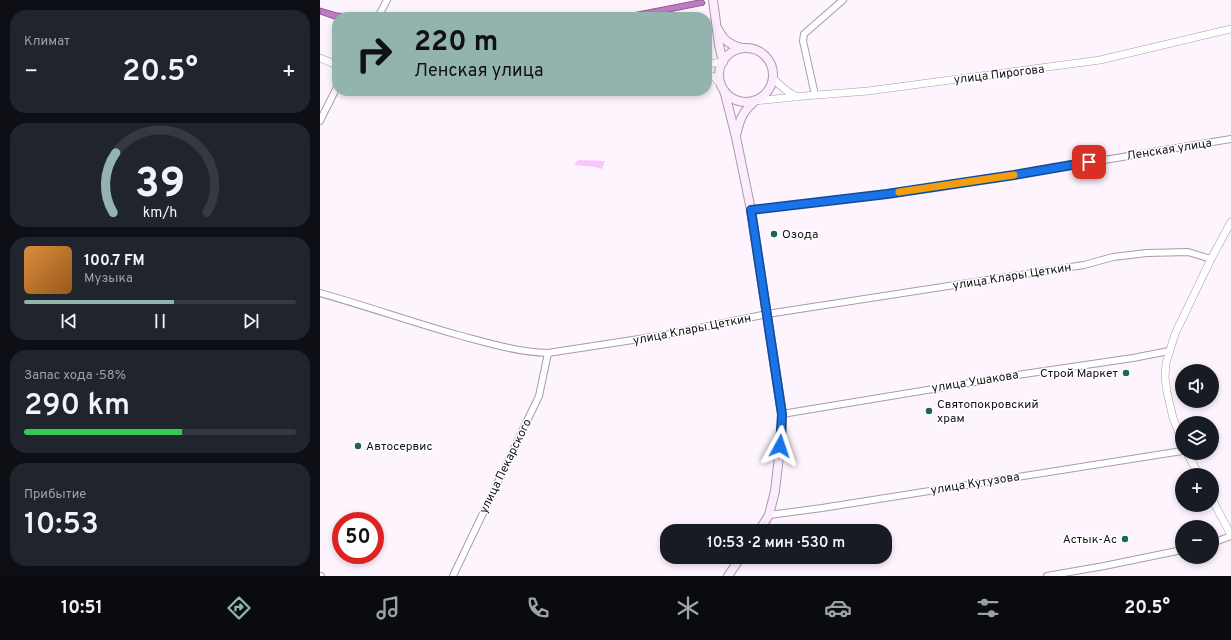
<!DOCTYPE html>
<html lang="ru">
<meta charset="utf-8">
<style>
:root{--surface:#171b24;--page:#20242c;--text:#f1f3f6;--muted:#9ea1a6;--line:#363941;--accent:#93b3ae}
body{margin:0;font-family:Overpass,sans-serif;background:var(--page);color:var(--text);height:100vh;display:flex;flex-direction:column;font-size:15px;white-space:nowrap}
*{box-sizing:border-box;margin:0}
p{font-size:13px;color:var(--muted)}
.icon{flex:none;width:22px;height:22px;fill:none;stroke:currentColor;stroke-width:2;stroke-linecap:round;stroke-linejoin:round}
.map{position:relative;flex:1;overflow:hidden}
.panel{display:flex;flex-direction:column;gap:10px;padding:10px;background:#0d0f14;width:320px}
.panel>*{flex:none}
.guide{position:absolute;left:12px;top:12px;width:380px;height:84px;border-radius:16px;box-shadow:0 2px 6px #0003;background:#93b3ae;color:#111;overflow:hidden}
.fabs{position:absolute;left:855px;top:364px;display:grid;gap:8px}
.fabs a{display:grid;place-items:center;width:44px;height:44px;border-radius:50%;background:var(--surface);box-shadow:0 2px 6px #0003;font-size:20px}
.speed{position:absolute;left:12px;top:512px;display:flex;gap:8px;font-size:20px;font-weight:700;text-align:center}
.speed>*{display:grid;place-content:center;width:52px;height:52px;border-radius:50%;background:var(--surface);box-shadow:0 2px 6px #0003;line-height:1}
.speed .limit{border:6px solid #d22;background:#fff;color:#111}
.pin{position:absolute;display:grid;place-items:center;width:34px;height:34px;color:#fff;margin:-17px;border-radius:8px;box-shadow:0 2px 6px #0006}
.me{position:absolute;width:44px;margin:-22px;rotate:5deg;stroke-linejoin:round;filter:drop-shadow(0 0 3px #0008)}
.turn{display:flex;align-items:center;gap:14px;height:84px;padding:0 16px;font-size:18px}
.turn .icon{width:52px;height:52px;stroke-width:2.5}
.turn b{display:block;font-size:28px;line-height:34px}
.big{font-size:30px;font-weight:600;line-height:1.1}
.panel .card{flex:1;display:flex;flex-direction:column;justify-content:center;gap:6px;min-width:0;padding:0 14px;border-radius:16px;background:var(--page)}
.panel .dial{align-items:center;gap:0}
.dial svg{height:104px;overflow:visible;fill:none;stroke:var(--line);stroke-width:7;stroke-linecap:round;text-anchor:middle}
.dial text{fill:var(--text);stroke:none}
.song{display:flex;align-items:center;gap:12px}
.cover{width:48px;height:48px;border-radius:6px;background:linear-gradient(135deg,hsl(30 70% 55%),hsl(30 70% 35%))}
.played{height:4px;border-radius:2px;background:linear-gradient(90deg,var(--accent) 55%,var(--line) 55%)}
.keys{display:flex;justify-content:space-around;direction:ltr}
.heat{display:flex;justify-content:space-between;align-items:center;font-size:22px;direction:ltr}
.charge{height:6px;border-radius:3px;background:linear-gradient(90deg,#34c759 58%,var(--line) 0)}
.trip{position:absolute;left:340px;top:524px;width:232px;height:40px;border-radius:16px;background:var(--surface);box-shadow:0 2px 6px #0003;font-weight:600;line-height:40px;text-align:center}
.menu{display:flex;height:64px;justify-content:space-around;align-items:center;background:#090b0e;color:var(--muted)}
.menu .icon{width:28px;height:28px}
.menu .current{color:var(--accent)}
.menu b{font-size:18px;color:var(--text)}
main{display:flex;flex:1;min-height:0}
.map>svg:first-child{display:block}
.green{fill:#f9c6fc}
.water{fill:#c17bc5;stroke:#8d5c90}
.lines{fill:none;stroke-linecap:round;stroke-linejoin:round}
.minor-casing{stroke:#a69da7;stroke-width:8}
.tertiary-casing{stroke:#a69da7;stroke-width:8}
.secondary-casing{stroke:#a69da7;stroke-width:10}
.minor{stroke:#fff;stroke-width:6}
.tertiary{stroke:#fff;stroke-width:7}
.secondary{stroke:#fcecfd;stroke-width:8}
.route-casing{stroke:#114b97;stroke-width:10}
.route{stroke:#1a73e8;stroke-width:7}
.slow{stroke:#f59e0b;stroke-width:7}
.poi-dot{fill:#216455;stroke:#fff;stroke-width:1.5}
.labels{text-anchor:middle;stroke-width:3;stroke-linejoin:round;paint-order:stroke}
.street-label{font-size:12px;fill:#151215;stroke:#fff}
.poi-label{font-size:12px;fill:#151215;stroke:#fff;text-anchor:start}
</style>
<main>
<section class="panel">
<div class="card"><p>Климат</p>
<div class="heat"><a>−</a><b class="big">20.5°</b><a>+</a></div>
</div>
<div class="card dial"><svg viewBox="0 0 100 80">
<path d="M14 69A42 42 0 1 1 86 69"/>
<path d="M14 69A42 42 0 0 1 16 23" stroke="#93b3ae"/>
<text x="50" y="56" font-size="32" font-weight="700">39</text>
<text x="50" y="72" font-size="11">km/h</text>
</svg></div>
<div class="card">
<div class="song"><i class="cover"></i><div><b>100.7 FM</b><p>Музыка</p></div></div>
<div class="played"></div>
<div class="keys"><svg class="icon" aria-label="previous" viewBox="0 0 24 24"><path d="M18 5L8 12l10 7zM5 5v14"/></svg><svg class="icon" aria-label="pause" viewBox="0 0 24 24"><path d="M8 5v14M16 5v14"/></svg><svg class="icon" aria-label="next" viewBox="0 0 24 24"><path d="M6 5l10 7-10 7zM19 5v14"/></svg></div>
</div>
<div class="card"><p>Запас хода · 58%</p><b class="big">290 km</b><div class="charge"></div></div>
<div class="card"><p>Прибытие</p><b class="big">10:53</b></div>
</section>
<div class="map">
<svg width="911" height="576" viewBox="0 0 911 576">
<rect width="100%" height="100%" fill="#fef4fe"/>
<!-- green -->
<path class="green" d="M258,160L285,161L282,169L275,167L254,165Z"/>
<!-- water -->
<g class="water">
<path d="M379,0H383L385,2L384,5L324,17H292Z"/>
<path d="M0,8L17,13L45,15V17H17V20L0,14Z"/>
</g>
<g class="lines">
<!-- minor casing -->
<g class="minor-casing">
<g id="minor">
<path d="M58,17L67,0"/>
<path d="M495,95L483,41L484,34L523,0"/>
<path d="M0,121L17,87"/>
<path d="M431,210L567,194L694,175L911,139"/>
<path d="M0,293C46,306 92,322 138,335C168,343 197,352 228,353L345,335L447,314L764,265L793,257L827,253L868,252L891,259"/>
<path d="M462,414L704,374L813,358L849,351"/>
<path d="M449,515L502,508L862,451"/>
<path d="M892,543L911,536"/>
<path d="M0,576H1"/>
<path d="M133,576L219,396L228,353"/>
<path d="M727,576L784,566L862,550"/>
</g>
</g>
<!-- tertiary casing -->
<g class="tertiary-casing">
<g id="tertiary">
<path d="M0,58L17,65"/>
<path d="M387,64L403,62"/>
<path d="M387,74L394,77L401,84"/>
<path d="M453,78C460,86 467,92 477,97"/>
<path d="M434,101L484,96L548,91L780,60L911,29"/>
<path d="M862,441L853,418L847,392L845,377L846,363L855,334L891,259L911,222"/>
<path d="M867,453L879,475"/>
<path d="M892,499L911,535"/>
</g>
</g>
<!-- secondary casing -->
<g class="secondary-casing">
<g id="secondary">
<path d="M393,0L399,45L403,62"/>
<path d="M398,29C403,40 410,45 422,48"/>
<circle cx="426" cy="75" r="27"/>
<path d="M404,90L416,137L431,210L462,414V430L455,491L449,515L439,531"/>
<path d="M416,136C419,122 422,112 433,103"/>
<path d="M408,576L421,557"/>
</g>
</g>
<!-- minor -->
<use href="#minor" class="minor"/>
<!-- tertiary -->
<use href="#tertiary" class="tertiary"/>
<!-- secondary -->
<use href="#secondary" class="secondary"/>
</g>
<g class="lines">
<!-- route casing -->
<g class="route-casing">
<path id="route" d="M460,446L462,414L431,210L567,194L694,175L769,162"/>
</g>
<!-- route -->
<use href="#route" class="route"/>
<!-- slow -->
<path class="slow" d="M579,192L694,175"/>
</g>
<!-- markers -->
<g class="poi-dot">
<circle cx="454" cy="234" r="4"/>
<circle cx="806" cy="373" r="4"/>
<circle cx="609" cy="411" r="4"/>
<circle cx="38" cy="446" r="4"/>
<circle cx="805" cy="539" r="4"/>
</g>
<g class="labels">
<!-- street labels -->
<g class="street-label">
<text transform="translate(679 74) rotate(-7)" y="4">улица Пирогова</text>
<text transform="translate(849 149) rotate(-9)" y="4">Ленская улица</text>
<text transform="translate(692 276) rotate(-9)" y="4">улица Клары Цеткин</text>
<text transform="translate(372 329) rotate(-11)" y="4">улица Клары Цеткин</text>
<text transform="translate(655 381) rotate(-9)" y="4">улица Ушакова</text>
<text transform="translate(185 466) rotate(-64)" y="4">улица Пекарского</text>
<text transform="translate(655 483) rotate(-9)" y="4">улица Кутузова</text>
</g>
<!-- poi labels -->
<g class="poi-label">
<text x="462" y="238">Озода</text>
<text x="798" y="377" text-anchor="end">Строй Маркет</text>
<text x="617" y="408">Святопокровский<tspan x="617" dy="14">храм</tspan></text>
<text x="46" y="450">Автосервис</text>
<text x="797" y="543" text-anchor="end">Астык-Ас</text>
</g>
</g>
</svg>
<div class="fabs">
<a><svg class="icon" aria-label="sound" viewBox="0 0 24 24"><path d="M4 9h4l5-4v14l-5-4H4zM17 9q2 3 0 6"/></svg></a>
<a><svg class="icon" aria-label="layers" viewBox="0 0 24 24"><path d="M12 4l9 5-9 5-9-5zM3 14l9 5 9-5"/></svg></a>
<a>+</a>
<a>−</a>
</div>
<div class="speed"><div class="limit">50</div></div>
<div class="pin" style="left:769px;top:162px;background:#d93025"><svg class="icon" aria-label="arrive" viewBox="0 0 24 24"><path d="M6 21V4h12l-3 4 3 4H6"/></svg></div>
<svg class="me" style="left:460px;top:446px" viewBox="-20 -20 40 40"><path d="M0-17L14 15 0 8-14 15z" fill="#1a73e8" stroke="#fff" stroke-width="4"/></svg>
<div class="trip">10:53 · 2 мин · 530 m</div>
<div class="guide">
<div class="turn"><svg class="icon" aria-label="right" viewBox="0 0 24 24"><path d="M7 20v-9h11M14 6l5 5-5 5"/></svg><div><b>220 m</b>Ленская улица</div></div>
</div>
</div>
</main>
<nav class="menu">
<b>10:51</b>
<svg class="icon current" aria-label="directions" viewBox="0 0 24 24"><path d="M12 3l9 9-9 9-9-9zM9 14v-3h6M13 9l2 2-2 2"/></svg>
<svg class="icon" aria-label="music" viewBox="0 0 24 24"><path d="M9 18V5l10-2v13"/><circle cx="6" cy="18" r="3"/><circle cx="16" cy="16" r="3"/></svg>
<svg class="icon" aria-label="phone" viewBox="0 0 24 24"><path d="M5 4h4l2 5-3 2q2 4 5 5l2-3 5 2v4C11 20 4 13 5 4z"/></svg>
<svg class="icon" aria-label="climate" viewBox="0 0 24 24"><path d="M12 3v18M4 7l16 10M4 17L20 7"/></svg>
<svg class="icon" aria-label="car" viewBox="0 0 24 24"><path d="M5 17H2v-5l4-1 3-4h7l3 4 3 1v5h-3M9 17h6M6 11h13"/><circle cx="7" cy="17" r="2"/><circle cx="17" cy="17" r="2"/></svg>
<svg class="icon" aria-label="filters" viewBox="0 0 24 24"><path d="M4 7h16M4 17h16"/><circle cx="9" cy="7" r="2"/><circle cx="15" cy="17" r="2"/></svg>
<b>20.5°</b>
</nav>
